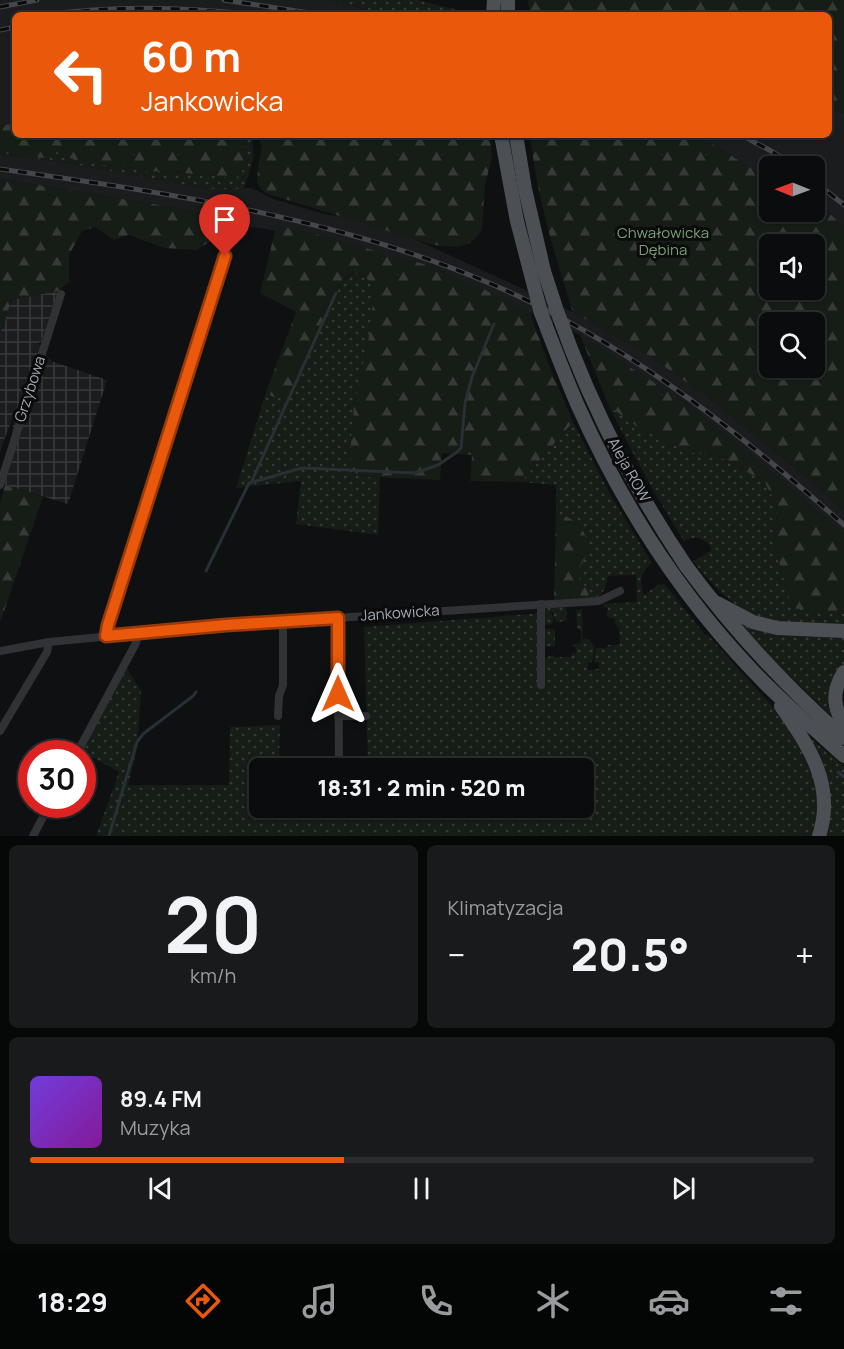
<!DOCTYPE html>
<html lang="pl">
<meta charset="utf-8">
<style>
:root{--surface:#0b0c0d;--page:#191a1b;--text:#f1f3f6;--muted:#9a9b9d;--line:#2b2c2e;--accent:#ea580c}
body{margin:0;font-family:Manrope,sans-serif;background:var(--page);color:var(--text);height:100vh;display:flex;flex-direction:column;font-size:22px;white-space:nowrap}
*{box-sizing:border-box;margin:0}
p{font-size:20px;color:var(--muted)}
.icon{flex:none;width:33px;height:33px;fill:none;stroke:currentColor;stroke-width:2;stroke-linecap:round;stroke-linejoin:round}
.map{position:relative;height:836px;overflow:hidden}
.drawer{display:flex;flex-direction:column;gap:9px;padding:9px;background:#060707;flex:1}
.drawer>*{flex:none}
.banner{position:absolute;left:12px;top:12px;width:820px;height:126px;border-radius:9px;box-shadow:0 2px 4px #0004,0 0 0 2px var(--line);background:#ea580c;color:#fff;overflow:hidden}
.needle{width:39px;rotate:271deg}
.buttons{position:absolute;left:759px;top:156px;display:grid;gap:12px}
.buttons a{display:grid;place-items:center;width:66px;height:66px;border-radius:9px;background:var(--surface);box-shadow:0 2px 4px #0004,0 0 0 2px var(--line);font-size:30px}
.speed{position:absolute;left:18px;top:740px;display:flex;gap:12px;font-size:30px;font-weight:700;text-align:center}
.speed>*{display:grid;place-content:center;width:78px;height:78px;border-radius:50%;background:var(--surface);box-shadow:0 2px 4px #0004,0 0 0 2px var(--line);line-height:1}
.speed .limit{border:9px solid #d22;background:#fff;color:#111}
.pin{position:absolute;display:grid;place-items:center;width:51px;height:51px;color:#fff;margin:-62px -26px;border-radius:50% 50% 50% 0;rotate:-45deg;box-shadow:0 0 6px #0007}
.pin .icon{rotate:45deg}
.me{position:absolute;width:66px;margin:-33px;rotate:0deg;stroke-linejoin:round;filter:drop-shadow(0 0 4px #0008)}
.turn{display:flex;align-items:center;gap:21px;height:126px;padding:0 30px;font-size:27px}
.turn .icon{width:78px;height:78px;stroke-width:2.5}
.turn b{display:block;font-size:42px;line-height:51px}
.big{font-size:45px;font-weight:800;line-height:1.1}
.drawer .tile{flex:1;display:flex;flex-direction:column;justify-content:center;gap:9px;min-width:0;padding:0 21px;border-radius:9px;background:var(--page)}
.drawer .dial{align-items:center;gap:0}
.dial b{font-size:78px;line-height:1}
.song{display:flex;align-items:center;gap:18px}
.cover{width:72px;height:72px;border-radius:9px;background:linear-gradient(135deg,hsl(260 70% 55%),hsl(290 70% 35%))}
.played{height:6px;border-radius:3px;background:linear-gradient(90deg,var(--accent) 40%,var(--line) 40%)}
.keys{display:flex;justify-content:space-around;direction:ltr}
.heat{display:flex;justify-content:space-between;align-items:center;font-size:33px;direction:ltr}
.drawer .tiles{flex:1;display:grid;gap:9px;grid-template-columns:1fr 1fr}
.tile:last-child{grid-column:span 2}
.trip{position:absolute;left:249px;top:758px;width:345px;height:60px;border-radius:9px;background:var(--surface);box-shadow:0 2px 4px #0004,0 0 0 2px var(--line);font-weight:800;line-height:60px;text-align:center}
.tabs{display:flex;height:96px;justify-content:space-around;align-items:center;background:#040505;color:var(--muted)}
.tabs .icon{width:42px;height:42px}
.tabs .active{color:var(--accent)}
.tabs b{font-size:27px;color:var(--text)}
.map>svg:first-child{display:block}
.built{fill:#1b1c1e}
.industrial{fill:url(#industrial-grid)}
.grass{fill:url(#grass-dots)}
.forest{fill:url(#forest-firs);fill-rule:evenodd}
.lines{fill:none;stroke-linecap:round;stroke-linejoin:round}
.stream{stroke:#263035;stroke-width:3}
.minor{stroke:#303236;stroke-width:8}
.primary{stroke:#4c5055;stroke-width:14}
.rail-casing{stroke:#43464b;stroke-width:5}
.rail{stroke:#0b0b0c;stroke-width:3;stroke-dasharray:9;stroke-linecap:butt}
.primary-bridge{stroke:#4c5055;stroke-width:14}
.route-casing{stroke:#983908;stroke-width:15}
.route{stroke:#ea580c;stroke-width:10}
.labels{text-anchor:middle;stroke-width:6;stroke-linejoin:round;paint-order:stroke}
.park-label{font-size:15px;fill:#7a9f76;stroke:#0b0b0c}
.street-label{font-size:15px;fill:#a0a9b2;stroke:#0b0b0c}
</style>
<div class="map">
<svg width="844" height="836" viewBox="0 0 844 836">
<defs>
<pattern id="industrial-grid" width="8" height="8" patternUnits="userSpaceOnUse" patternTransform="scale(1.5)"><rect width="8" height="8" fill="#1b1c1e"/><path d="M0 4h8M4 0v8" fill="none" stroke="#393a3c"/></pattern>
<pattern id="grass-dots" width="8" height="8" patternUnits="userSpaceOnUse" patternTransform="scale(1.5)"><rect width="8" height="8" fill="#161c16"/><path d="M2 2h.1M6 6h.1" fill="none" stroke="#353a36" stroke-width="1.8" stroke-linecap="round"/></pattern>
<pattern id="forest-firs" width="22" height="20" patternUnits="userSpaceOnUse" patternTransform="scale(1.5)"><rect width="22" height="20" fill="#161c16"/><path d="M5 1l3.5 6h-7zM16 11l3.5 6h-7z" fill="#353a36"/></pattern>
</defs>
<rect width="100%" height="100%" fill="#0f1011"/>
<!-- built -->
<g class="built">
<path d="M2,0H331L386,15H15V123L0,126V1Z"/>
<path d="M830,110L844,113V227L823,207L815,204L814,166H770L769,179L698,135H830Z"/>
<path d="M0,154L57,161L209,189L252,188L273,199L324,214L344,217L412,238L573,312L648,355L712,400L822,490L844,511V534L757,460L683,401L580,335L428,267L317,237L232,224L184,209L0,179Z"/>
</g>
<!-- industrial -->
<path class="industrial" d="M58,291L41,342L38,343L51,361L107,380L68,504L5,485L15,411L0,451V332L4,325L11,300Z"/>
<!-- grass -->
<g class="grass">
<path d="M331,0H417L470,13V15H388Z"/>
<path d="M241,135H250C258,154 250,170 244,189H209L57,161L2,155H19L57,152L112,167L134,168L149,172L159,171L217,176L235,179L248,164Z"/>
<path d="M356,273C367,277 373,282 375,294L368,343L354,405L350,456L367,477H380L378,535L296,524L301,481L236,488L266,392L272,397L314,337L335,291L342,281L350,275Z"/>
<path d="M609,406L639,428L690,452L714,454L764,481L777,505L775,548L792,607L844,614V627C825,626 806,627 788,625C743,618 720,595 693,561L712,550C706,538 696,535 684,541C656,497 632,453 609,406Z"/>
<path d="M573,422L610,494L652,563C641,572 639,582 644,595L660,584L661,585L664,583L705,635L707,634L783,718L812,765L819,804L815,836H96L119,772L81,751L126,667L141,691L137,750L128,785H229L230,727L280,725L279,768H260V807H584V768H368L364,627L543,613L544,608L565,607L568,613L566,615L567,621L556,622L553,612H550L554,618L552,624L544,625V629H555V646L544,647V658L554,655L555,657H571L572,653H576V649L573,645L581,642V631L577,628L576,610L582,609L583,639H589L595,647L592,662L588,663V670L599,669V662H594L596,648H606L608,645L620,644L619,629L615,624L614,618H610L606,615L608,608L604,607V604L637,602L636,575L608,576C607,583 604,594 598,597C596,598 590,598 589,598L586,587L579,580L577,575C580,556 596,535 573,521C567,518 563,515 556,513V485L521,482Z"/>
<path d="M739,622L844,636V665L840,670L831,714H829L771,658Z"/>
<path d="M808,736L844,766V836H825Z"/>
</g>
<!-- forest -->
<g class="forest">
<path d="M528,0H844V113L830,110V15H530Z"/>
<path d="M15,123V135H241L248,164L235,179L217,176L159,171L149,172L134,168L112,167L65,157L57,152L45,158L19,155L0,154V126Z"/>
<path d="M257,135H490L492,157L485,185L482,229C471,252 447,248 427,243L265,193L257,183L258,168L262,146Z"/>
<path d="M530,135H698L769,179L770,212H814L815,204L823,207L844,227V511L822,490L712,400L648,355L573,312C554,254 537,196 530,135ZM770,244H814V290H770ZM770,322H814V368H770Z"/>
<path d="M0,179L184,209L232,224L227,239L213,240L196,250L165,248L129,235L114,240L95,227L82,231L69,255V282L58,291L11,300L4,325L0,332Z"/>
<path d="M276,227L297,229L434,267L503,298L530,313L549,365L573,422L521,482L470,481L472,455L442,453L440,480L367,477L356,473L352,468L350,456L354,405L368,343L374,294C373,283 362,268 349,275C343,278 339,285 335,291L291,391C283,401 275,400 266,392L296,312L260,293Z"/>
<path d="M580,335L683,401L757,460L844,534V614L792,608L775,548L777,505L764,481L714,454L690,453L639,428L609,406Z"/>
<path d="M5,485L43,497L0,623V503Z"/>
<path d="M556,513C575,517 592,533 586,555C585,561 579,566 578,572C577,582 588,585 589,598L554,600Z"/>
</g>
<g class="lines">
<!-- stream -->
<g class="stream">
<path d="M251,483L336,293"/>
<path d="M206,571L249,483L302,468L415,473L438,465L457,452L461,448L465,403L472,377L494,324"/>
<path d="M838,772L844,777"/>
<path d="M109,836L137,742L143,734L193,696L196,692"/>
</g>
<!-- minor -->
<g class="minor">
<path d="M0,485L61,294"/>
<path d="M541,604V685"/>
<path d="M338,618L339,768"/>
<path d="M106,636L108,625L225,256"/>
<path d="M0,651L49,642L226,625L599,601L620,591"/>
<path d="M278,716L279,696L283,685V621"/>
<path d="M338,716H366"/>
<path d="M0,731L47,652L49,642"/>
<path d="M77,753L136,643L138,633"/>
<path d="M33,836L50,804"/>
</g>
<!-- primary -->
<g class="primary">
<path d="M508,0V15"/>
<path d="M493,15L494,0"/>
<path d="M516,135L525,189L544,271"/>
<path d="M541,313C553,344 565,376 578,406C622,504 680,595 754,672C782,702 814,728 844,756"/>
<path d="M686,566C734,631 783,684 844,738"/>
<path d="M717,603L753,622L777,628L844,631"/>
<path d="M844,672C830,694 835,707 844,729"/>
<path d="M781,706C808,745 836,785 819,836"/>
</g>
<!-- rail casing -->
<g class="rail-casing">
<g id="rail">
<path d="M224,0L323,15"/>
<path d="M0,7L37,0"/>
<path d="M45,15C114,5 187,7 256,15"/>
<path d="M0,30L15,27"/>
<path d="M741,135L773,152L795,166"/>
<path d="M0,169C176,194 356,220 518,296C639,353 745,437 844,525"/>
<path d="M814,181L844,205"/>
</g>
</g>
<!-- rail -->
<use href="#rail" class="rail"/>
<!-- primary-bridge -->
<g class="primary-bridge">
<path d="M501,135L517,221L541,313"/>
<path d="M544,271C577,379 623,472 686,566"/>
</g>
</g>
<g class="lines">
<!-- route casing -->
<g class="route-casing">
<path id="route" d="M225,256L108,625L106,636L226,625L338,618V694"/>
</g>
<!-- route -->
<use href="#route" class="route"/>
</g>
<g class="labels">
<!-- park labels -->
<g class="park-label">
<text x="663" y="238">Chwałowicka<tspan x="663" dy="17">Dębina</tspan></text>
</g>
<!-- street labels -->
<g class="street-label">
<text transform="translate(30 389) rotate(-72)" y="5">Grzybowa</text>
<text transform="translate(629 470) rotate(61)" y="5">Aleja ROW</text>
<text transform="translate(400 613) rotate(-4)" y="5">Jankowicka</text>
</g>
</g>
</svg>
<div class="buttons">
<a><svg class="needle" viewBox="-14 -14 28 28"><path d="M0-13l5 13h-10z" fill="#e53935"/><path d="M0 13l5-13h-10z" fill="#9a9b9d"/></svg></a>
<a><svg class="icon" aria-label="sound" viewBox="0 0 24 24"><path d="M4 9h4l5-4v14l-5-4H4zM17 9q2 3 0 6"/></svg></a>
<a><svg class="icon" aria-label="search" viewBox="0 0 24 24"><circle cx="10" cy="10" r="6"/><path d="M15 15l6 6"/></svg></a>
</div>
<div class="speed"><div class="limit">30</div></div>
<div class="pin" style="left:225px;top:256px;background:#d93025"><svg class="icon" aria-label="arrive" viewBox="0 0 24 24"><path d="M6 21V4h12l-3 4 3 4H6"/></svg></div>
<svg class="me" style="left:338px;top:694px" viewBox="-20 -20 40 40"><path d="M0-17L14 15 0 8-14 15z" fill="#ea580c" stroke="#fff" stroke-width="4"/></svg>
<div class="trip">18:31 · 2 min · 520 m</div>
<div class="banner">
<div class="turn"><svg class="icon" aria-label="left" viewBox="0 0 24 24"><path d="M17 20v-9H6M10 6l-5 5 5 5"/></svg><div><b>60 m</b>Jankowicka</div></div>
</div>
</div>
<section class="drawer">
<div class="tiles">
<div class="tile dial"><b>20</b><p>km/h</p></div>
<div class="tile"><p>Klimatyzacja</p>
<div class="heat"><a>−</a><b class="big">20.5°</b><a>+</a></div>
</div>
<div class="tile">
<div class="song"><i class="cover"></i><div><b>89.4 FM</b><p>Muzyka</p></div></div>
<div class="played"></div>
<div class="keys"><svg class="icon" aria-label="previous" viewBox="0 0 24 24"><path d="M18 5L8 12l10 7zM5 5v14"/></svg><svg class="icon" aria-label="pause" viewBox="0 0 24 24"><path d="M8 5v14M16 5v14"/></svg><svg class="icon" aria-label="next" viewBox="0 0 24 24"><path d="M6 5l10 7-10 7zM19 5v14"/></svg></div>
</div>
</div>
</section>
<nav class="tabs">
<b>18:29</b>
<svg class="icon active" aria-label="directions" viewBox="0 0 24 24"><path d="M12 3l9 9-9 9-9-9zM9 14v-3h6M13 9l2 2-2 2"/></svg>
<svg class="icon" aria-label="music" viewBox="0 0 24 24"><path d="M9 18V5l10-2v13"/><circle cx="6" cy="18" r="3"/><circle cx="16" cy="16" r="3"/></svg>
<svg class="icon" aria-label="phone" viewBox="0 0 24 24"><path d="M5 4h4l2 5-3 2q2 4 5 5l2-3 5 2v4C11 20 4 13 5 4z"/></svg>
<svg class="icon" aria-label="climate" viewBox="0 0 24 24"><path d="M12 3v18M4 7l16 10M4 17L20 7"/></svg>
<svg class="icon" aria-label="car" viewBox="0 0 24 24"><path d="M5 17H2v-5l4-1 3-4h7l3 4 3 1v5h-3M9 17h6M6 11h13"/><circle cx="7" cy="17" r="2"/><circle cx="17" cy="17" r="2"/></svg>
<svg class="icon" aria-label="filters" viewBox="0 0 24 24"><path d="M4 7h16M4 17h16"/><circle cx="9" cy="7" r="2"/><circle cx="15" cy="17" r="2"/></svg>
</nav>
